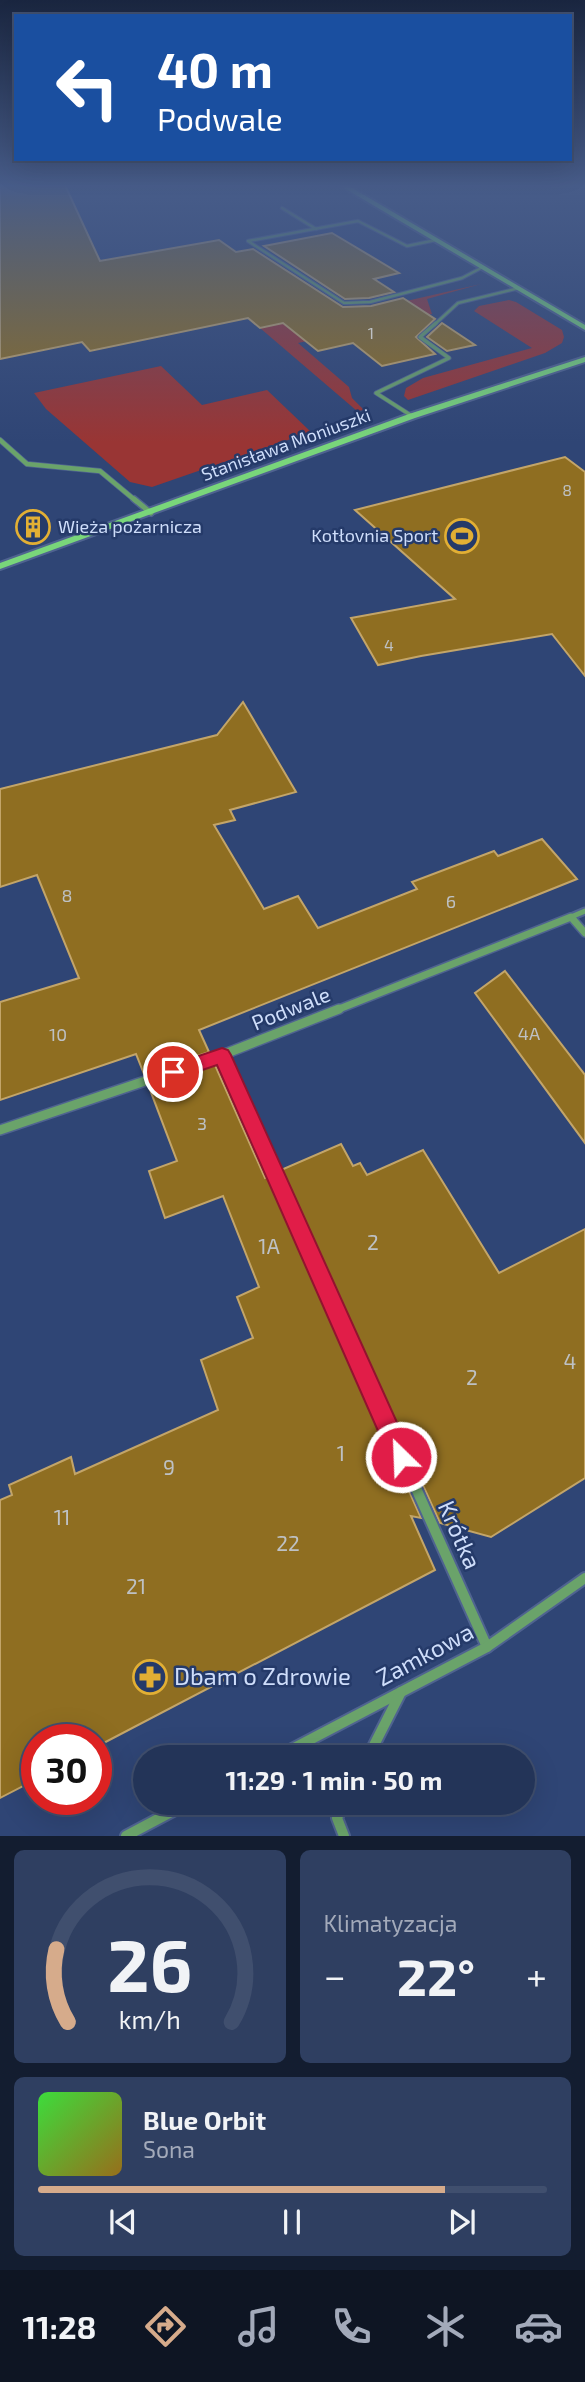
<!DOCTYPE html>
<html lang="pl">
<meta charset="utf-8">
<style>
:root{--surface:#233458;--page:#2f3f61;--text:#f1f3f6;--muted:#a3aaba;--line:#404f6e;--accent:#d6ab8b}
body{margin:0;font-family:"Exo 2",sans-serif;background:var(--page);color:var(--text);height:100vh;display:flex;flex-direction:column;font-size:26px;white-space:nowrap}
*{box-sizing:border-box;margin:0}
p{font-size:23px;color:var(--muted)}
.icon{flex:none;width:38px;height:38px;fill:none;stroke:currentColor;stroke-width:2;stroke-linecap:round;stroke-linejoin:round}
.map{position:relative;height:1836px;overflow:hidden}
.side{display:flex;flex-direction:column;gap:14px;padding:14px;background:#131d30;flex:1}
.side>*{flex:none}
.hud{position:absolute;left:14px;top:14px;width:558px;height:147px;border-radius:0px;box-shadow:0 7px 28px #0002,0 0 0 2px var(--line);background:#1a4fa0;color:#fff;overflow:hidden}
.speed{position:absolute;left:21px;top:1724px;display:flex;gap:14px;font-size:35px;font-weight:700;text-align:center}
.speed>*{display:grid;place-content:center;width:91px;height:91px;border-radius:50%;background:var(--surface);box-shadow:0 7px 28px #0002,0 0 0 2px var(--line);line-height:1}
.speed .limit{border:10px solid #d22;background:#fff;color:#111}
.pin{position:absolute;display:grid;place-items:center;width:60px;height:60px;color:#fff;margin:-30px;border:4px solid #fff;border-radius:50%;box-shadow:0 2px 7px #0007}
.me{position:absolute;width:77px;margin:-38px;rotate:336deg;stroke-linejoin:round;filter:drop-shadow(0 0 5px #0008)}
.turn{display:flex;align-items:center;gap:24px;height:147px;padding:0 28px;font-size:32px}
.turn .icon{width:91px;height:91px;stroke-width:2.5}
.turn b{display:block;font-size:49px;line-height:60px}
.big{font-size:52px;font-weight:700;line-height:1.1}
.side .widget{flex:1;display:flex;flex-direction:column;justify-content:center;gap:10px;min-width:0;padding:0 24px;border-radius:10px;background:var(--page)}
.side .dial{align-items:center;gap:0}
.dial svg{height:182px;overflow:visible;fill:none;stroke:var(--line);stroke-width:7;stroke-linecap:round;text-anchor:middle}
.dial text{fill:var(--text);stroke:none}
.song{display:flex;align-items:center;gap:21px}
.cover{width:84px;height:84px;border-radius:10px;background:linear-gradient(135deg,hsl(120 70% 55%),hsl(40 70% 35%))}
.played{height:7px;border-radius:4px;background:linear-gradient(90deg,var(--accent) 80%,var(--line) 80%)}
.keys{display:flex;justify-content:space-around;direction:ltr}
.heat{display:flex;justify-content:space-between;align-items:center;font-size:38px;direction:ltr}
.side .tiles{flex:1;display:grid;gap:14px;grid-template-columns:1fr 1fr}
.widget:last-child{grid-column:span 2}
.trip{position:absolute;left:133px;top:1745px;width:402px;height:70px;border-radius:35px;background:var(--surface);box-shadow:0 7px 28px #0002,0 0 0 2px var(--line);font-weight:700;line-height:70px;text-align:center}
.tabs{display:flex;height:112px;justify-content:space-around;align-items:center;background:#0e1523;color:var(--muted)}
.tabs .icon{width:49px;height:49px}
.tabs .current{color:var(--accent)}
.tabs b{font-size:32px;color:var(--text)}
.map>svg:first-child{display:block}
.green{fill:#993534}
.building{fill:#8f6e21;stroke:#c3a569;stroke-width:2}
.lines{fill:none;stroke-linecap:round;stroke-linejoin:round}
.lane-far2-casing{stroke:#4f6390;stroke-width:4.5}
.lane-far1-casing{stroke:#4f6390;stroke-width:5}
.lane-casing{stroke:#4f6390;stroke-width:9}
.street-far4-casing{stroke:#4f6390;stroke-width:6}
.street-far3-casing{stroke:#4f6390;stroke-width:8}
.street-far2-casing{stroke:#4f6390;stroke-width:10}
.street-far1-casing{stroke:#4f6390;stroke-width:12}
.street-casing{stroke:#4f6390;stroke-width:14}
.secondary-casing{stroke:#4f6390;stroke-width:4}
.lane-far2{stroke:#6aa36a;stroke-width:2.5}
.lane-far1{stroke:#6aa36a;stroke-width:3.5}
.lane{stroke:#6aa36a;stroke-width:5}
.street-far4{stroke:#6aa36a;stroke-width:4.5}
.street-far3{stroke:#6aa36a;stroke-width:5}
.street-far2{stroke:#6aa36a;stroke-width:7}
.street-far1{stroke:#6aa36a;stroke-width:9}
.street{stroke:#6aa36a;stroke-width:10}
.secondary{fill:#79d67a;fill-rule:evenodd}
.route{fill:#e11d48;stroke:#92132f;stroke-width:2}
.labels{text-anchor:middle;stroke-width:5;stroke-linejoin:round;paint-order:stroke}
.far-number-label{font-size:16px;fill:#bec1c4}
.far-street-label{font-size:18px;fill:#ceddfa;stroke:#253a69}
.far-poi-label{font-size:18px;fill:#ceddfa;stroke:#253a69;text-anchor:start}
.number-label{font-size:18px;fill:#bec1c4}
.street-label{font-size:21px;fill:#ceddfa;stroke:#253a69}
.near-number-label{font-size:21px;fill:#bec1c4}
.near-street-label{font-size:24px;fill:#ceddfa;stroke:#253a69}
.near-poi-label{font-size:24px;fill:#ceddfa;stroke:#253a69;text-anchor:start}
</style>
<div class="map">
<svg width="585" height="1836" viewBox="0 0 585 1836">
<rect width="100%" height="100%" fill="#2f4575"/>
<!-- green -->
<g class="green">
<path d="M481,284L427,299L432,314L298,343L349,387L352,398L364,410L357,411L260,328L308,318L314,322Z"/>
<path d="M509,300L516,302L562,330L564,337L562,343L545,353L408,400L404,396L406,388L423,378L532,348L474,311L479,306Z"/>
<path d="M161,366L202,405L267,390L311,432L152,487L130,482L46,409L34,393Z"/>
</g>
<!-- building -->
<g class="building">
<path d="M0,185H65L100,261L219,240L236,252L253,249L343,307L371,306L403,298L435,319L416,337L435,354L382,366L353,343L318,351L283,323L260,328L248,318L90,351L82,342L0,359Z"/>
<path d="M332,233L399,273L374,279L394,292L369,298L345,299L264,246Z"/>
<path d="M442,323L475,345L447,351L427,337Z"/>
<path d="M565,457L585,472V676L552,634L421,656L378,665L351,618L455,599L355,510Z"/>
<path d="M243,702L296,792L230,810L235,820L214,825L264,909L298,896L318,928L417,889L412,882L494,851L498,856L542,839L577,879L199,1030L209,1052L144,1074L136,1054L0,1100V1002L79,978L37,875L0,887V789L217,735Z"/>
<path d="M505,971L585,1075V1143L475,993Z"/>
<path d="M215,1065L265,1178L269,1176L421,1518L411,1516L435,1570L96,1747V1740H37V1779L0,1798V1500L12,1495L9,1485L71,1457L75,1474L218,1410L201,1360L253,1338L237,1297L259,1287L223,1196L165,1218L149,1171L177,1161L149,1087Z"/>
<path d="M341,1144L353,1166L360,1163L367,1175L423,1150L499,1273L585,1229V1478L491,1537L440,1523L281,1170Z"/>
</g>
<g class="lines">
<!-- lane-far2 casing -->
<g class="lane-far2-casing">
<g id="lane-far2">
<path d="M282,208L316,229"/>
<path d="M436,240L407,246L358,221L248,241L344,303L370,302L462,278L483,267"/>
<path d="M434,325L458,303L519,288"/>
</g>
</g>
<!-- lane-far1 casing -->
<g class="lane-far1-casing">
<path id="lane-far1" d="M412,416L376,393L449,358L420,337L436,323"/>
</g>
<!-- lane casing -->
<g class="lane-casing">
<path id="lane" d="M571,917L585,911"/>
</g>
<!-- street-far4 casing -->
<g class="street-far4-casing">
<path id="street-far4" d="M0,440L27,464L100,471L136,501"/>
</g>
<!-- street-far3 casing -->
<g class="street-far3-casing">
<path id="street-far3" d="M134,499L151,513"/>
</g>
<!-- street-far2 casing -->
<g class="street-far2-casing">
<path id="street-far2" d="M334,1011L571,917L585,933"/>
</g>
<!-- street-far1 casing -->
<g class="street-far1-casing">
<g id="street-far1">
<path d="M222,1055L365,1374"/>
<path d="M0,1130L222,1055L339,1009"/>
</g>
</g>
<!-- street casing -->
<g class="street-casing">
<g id="street">
<path d="M364,1372L487,1647"/>
<path d="M277,1757L487,1647L585,1578"/>
<path d="M368,1757L401,1692"/>
<path d="M344,1802L337,1818L344,1836"/>
<path d="M126,1836L190,1802"/>
</g>
</g>
<!-- secondary casing -->
<g class="secondary-casing">
<g id="secondary">
<path d="M339,185H347L585,325V330Z"/>
<path d="M585,357V362L415,418L0,569V563L409,414Z"/>
</g>
</g>
<!-- lane-far2 -->
<use href="#lane-far2" class="lane-far2"/>
<!-- lane-far1 -->
<use href="#lane-far1" class="lane-far1"/>
<!-- lane -->
<use href="#lane" class="lane"/>
<!-- street-far4 -->
<use href="#street-far4" class="street-far4"/>
<!-- street-far3 -->
<use href="#street-far3" class="street-far3"/>
<!-- street-far2 -->
<use href="#street-far2" class="street-far2"/>
<!-- street-far1 -->
<use href="#street-far1" class="street-far1"/>
<!-- street -->
<use href="#street" class="street"/>
<!-- secondary -->
<use href="#secondary" class="secondary"/>
</g>
<!-- sky -->
<linearGradient id="sky" x2="0" y2="1"><stop stop-color="#1a2640"/><stop offset="0.42" stop-color="#475c89"/><stop offset="1" stop-color="#475c89" stop-opacity="0"/></linearGradient>
<rect width="585" height="442" fill="url(#sky)"/>
<!-- route -->
<path class="route" d="M222,1048L228,1050L231,1055L409,1449L413,1457L409,1465L401,1469L393,1465L217,1065L173,1080L166,1078L164,1072L166,1067Z"/>
<!-- icons -->
<defs>
<g id="building-ring" transform="scale(1.75)"><circle r="9.5" fill="#253a69" stroke="#e2af34" stroke-width="1.5"/><path d="M-4-6H4V6H1V3H-1V6H-4ZM-2.5-4.3h1.7v1.8h-1.7ZM.8-4.3h1.7v1.8H.8ZM-2.5-1h1.7V.8h-1.7ZM.8-1h1.7V.8H.8Z" fill="#e2af34"/></g>
<g id="stadium-ring" transform="scale(1.75)"><circle r="9.5" fill="#253a69" stroke="#e2af34" stroke-width="1.5"/><path d="M0-5a6.5 5 0 1 0 0 10a6.5 5 0 1 0 0-10ZM-3.5-1.8h7v3.6h-7Z" fill="#e2af34"/></g>
<g id="pharmacy-ring" transform="scale(1.75)"><circle r="9.5" fill="#253a69" stroke="#e2af34" stroke-width="1.5"/><path d="M-2-6h4v4h4v4h-4v4h-4v-4h-4v-4h4Z" fill="#e2af34"/></g>
</defs>
<g fill-rule="evenodd">
<use href="#building-ring" x="33" y="527"/>
<use href="#stadium-ring" x="462" y="536"/>
<use href="#pharmacy-ring" x="150" y="1677"/>
</g>
<g class="labels">
<!-- far-number labels -->
<g class="far-number-label">
<text x="371" y="339">1</text>
<text x="567" y="496">8</text>
<text x="389" y="651">4</text>
</g>
<!-- far-street labels -->
<g class="far-street-label">
<text transform="translate(286 445) rotate(-20)" y="6">Stanisława Moniuszki</text>
</g>
<!-- far-poi labels -->
<g class="far-poi-label">
<text x="58" y="533">Wieża pożarnicza</text>
<text x="438" y="542" text-anchor="end">Kotłovnia Sport</text>
</g>
<!-- number labels -->
<g class="number-label">
<text x="67" y="902">8</text>
<text x="451" y="908">6</text>
<text x="529" y="1040">4A</text>
<text x="58" y="1041">10</text>
<text x="202" y="1130">3</text>
</g>
<!-- street labels -->
<g class="street-label">
<text transform="translate(291 1009) rotate(-22)" y="7">Podwale</text>
</g>
<!-- near-number labels -->
<g class="near-number-label">
<text x="373" y="1250">2</text>
<text x="269" y="1254">1A</text>
<text x="570" y="1369">4</text>
<text x="472" y="1385">2</text>
<text x="341" y="1461">1</text>
<text x="169" y="1475">9</text>
<text x="62" y="1525">11</text>
<text x="288" y="1551">22</text>
<text x="136" y="1594">21</text>
</g>
<!-- near-street labels -->
<g class="near-street-label">
<text transform="translate(459 1535) rotate(66)" y="8">Krótka</text>
<text transform="translate(425 1655) rotate(-28)" y="8">Zamkowa</text>
</g>
<!-- near-poi labels -->
<g class="near-poi-label">
<text x="174" y="1685">Dbam o Zdrowie</text>
</g>
</g>
</svg>
<div class="speed"><div class="limit">30</div></div>
<div class="pin" style="left:173px;top:1072px;background:#d93025"><svg class="icon" aria-label="arrive" viewBox="0 0 24 24"><path d="M6 21V4h12l-3 4 3 4H6"/></svg></div>
<svg class="me" style="left:401px;top:1457px" viewBox="-20 -20 40 40"><circle r="17" fill="#e11d48" stroke="#fff" stroke-width="3"/><path d="M0-11L8 9 0 5-8 9z" fill="#fff"/></svg>
<div class="trip">11:29 · 1 min · 50 m</div>
<div class="hud">
<div class="turn"><svg class="icon" aria-label="left" viewBox="0 0 24 24"><path d="M17 20v-9H6M10 6l-5 5 5 5"/></svg><div><b>40 m</b>Podwale</div></div>
</div>
</div>
<section class="side">
<div class="tiles">
<div class="widget dial"><svg viewBox="0 0 100 80">
<path d="M14 69A42 42 0 1 1 86 69"/>
<path d="M14 69A42 42 0 0 1 9 37" stroke="#d6ab8b"/>
<text x="50" y="56" font-size="32" font-weight="700">26</text>
<text x="50" y="72" font-size="11">km/h</text>
</svg></div>
<div class="widget"><p>Klimatyzacja</p>
<div class="heat"><a>−</a><b class="big">22°</b><a>+</a></div>
</div>
<div class="widget">
<div class="song"><i class="cover"></i><div><b>Blue Orbit</b><p>Sona</p></div></div>
<div class="played"></div>
<div class="keys"><svg class="icon" aria-label="previous" viewBox="0 0 24 24"><path d="M18 5L8 12l10 7zM5 5v14"/></svg><svg class="icon" aria-label="pause" viewBox="0 0 24 24"><path d="M8 5v14M16 5v14"/></svg><svg class="icon" aria-label="next" viewBox="0 0 24 24"><path d="M6 5l10 7-10 7zM19 5v14"/></svg></div>
</div>
</div>
</section>
<nav class="tabs">
<b>11:28</b>
<svg class="icon current" aria-label="directions" viewBox="0 0 24 24"><path d="M12 3l9 9-9 9-9-9zM9 14v-3h6M13 9l2 2-2 2"/></svg>
<svg class="icon" aria-label="music" viewBox="0 0 24 24"><path d="M9 18V5l10-2v13"/><circle cx="6" cy="18" r="3"/><circle cx="16" cy="16" r="3"/></svg>
<svg class="icon" aria-label="phone" viewBox="0 0 24 24"><path d="M5 4h4l2 5-3 2q2 4 5 5l2-3 5 2v4C11 20 4 13 5 4z"/></svg>
<svg class="icon" aria-label="climate" viewBox="0 0 24 24"><path d="M12 3v18M4 7l16 10M4 17L20 7"/></svg>
<svg class="icon" aria-label="car" viewBox="0 0 24 24"><path d="M5 17H2v-5l4-1 3-4h7l3 4 3 1v5h-3M9 17h6M6 11h13"/><circle cx="7" cy="17" r="2"/><circle cx="17" cy="17" r="2"/></svg>
</nav>
